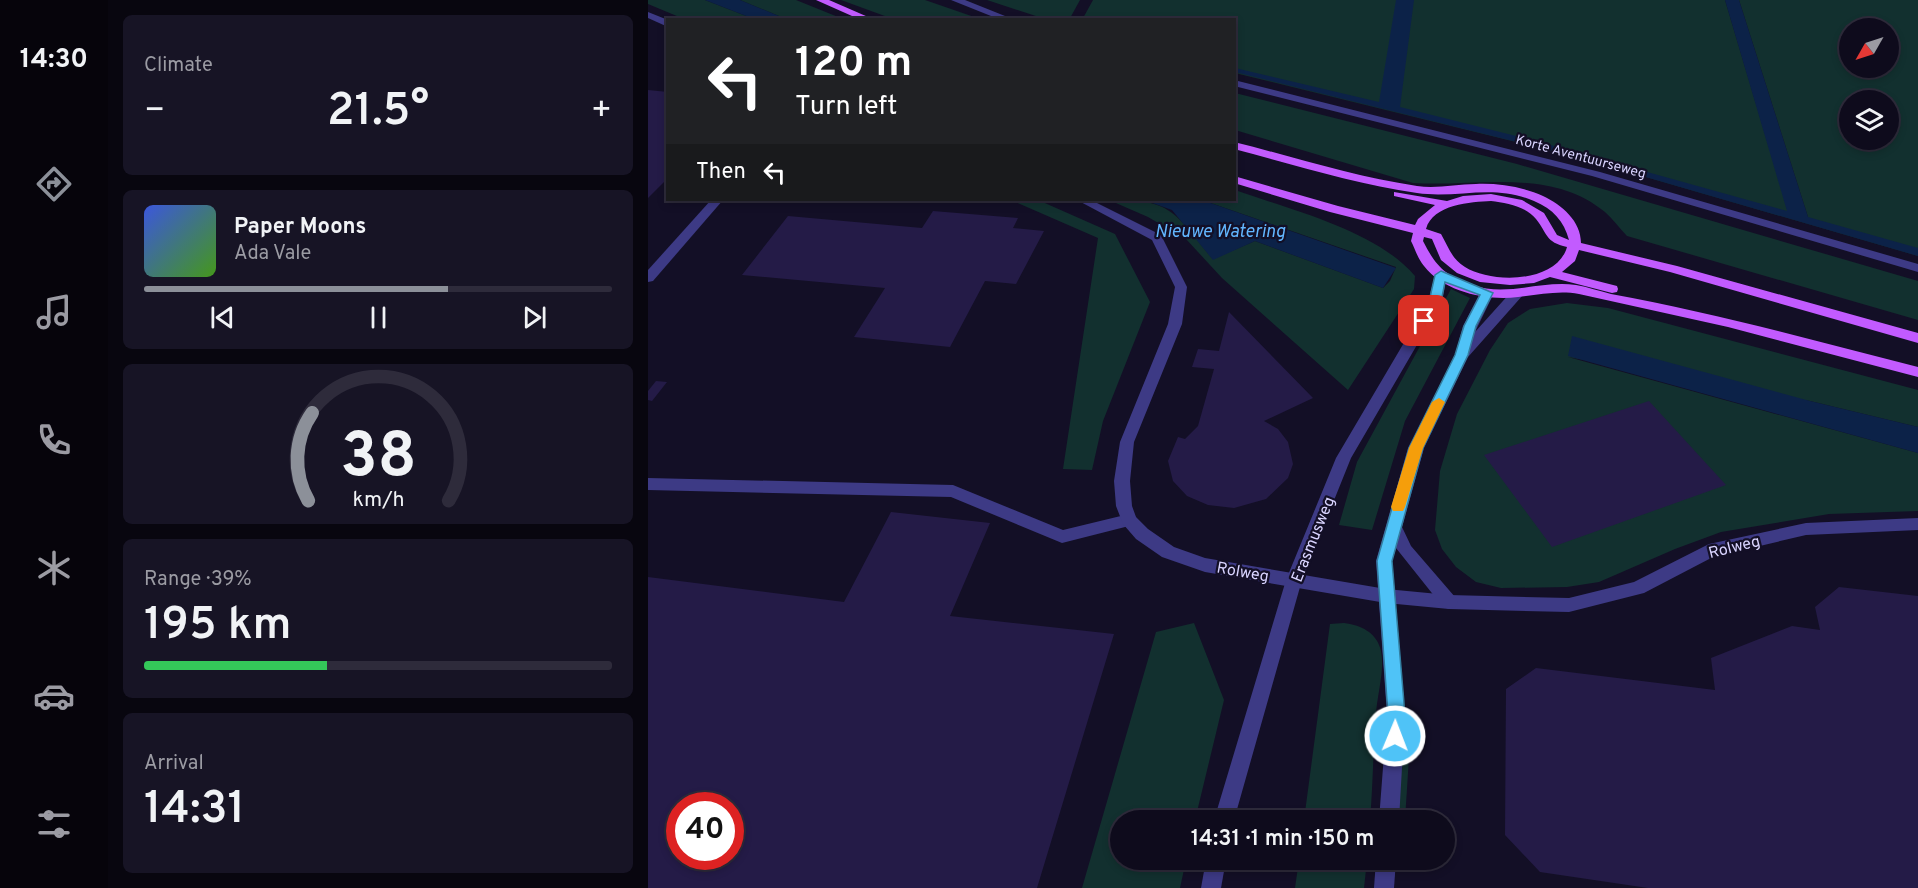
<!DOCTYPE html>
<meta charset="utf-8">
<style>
:root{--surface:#0e0b1c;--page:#171425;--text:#f1f3f6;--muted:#9b9ba3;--line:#2e2b3b;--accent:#8c9099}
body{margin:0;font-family:Overpass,sans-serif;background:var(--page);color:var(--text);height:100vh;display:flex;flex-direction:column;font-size:22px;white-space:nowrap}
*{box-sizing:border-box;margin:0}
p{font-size:20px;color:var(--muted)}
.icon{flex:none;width:33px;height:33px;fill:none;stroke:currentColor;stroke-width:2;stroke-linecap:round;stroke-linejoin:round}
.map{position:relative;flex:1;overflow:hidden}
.panel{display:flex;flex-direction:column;gap:15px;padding:15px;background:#08060f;width:540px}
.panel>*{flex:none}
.top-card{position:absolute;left:18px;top:18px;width:570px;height:183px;border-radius:0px;box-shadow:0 3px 9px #0003,0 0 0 2px var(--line);background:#202124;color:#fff;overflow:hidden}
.needle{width:39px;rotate:231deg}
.fabs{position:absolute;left:1191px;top:18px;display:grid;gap:12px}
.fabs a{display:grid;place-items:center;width:60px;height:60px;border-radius:50%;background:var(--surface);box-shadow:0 3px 9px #0003,0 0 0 2px var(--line);font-size:30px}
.speed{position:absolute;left:18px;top:792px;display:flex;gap:12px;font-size:30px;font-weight:700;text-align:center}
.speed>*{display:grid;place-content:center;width:78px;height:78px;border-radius:50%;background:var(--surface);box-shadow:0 3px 9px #0003,0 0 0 2px var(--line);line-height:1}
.speed .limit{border:9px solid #d22;background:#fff;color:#111}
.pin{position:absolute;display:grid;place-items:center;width:51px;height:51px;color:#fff;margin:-26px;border-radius:12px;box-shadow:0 3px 9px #0006}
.me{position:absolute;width:66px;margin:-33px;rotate:1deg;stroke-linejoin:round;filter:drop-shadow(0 0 4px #0008)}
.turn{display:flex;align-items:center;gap:21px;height:126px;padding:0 30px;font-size:27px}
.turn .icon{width:78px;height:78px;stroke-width:2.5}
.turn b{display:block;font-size:42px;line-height:51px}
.then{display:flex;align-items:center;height:57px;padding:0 30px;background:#0003;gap:12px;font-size:22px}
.big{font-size:45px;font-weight:600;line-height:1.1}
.panel .tile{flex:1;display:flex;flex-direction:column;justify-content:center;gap:9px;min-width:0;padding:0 21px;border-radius:9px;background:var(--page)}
.panel .dial{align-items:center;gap:0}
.dial svg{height:156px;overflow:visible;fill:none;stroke:var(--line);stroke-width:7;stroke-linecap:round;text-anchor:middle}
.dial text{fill:var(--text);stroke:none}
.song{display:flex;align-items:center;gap:18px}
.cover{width:72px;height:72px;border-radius:9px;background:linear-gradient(135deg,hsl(230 70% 55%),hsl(100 70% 35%))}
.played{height:6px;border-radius:3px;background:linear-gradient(90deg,var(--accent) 65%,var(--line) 65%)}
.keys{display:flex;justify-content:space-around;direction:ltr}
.heat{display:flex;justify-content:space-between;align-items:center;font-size:33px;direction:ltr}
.charge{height:9px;border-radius:4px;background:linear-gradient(90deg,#34c759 39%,var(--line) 0)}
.trip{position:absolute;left:462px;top:810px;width:345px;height:60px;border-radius:30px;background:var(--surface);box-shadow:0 3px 9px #0003,0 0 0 2px var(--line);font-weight:600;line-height:60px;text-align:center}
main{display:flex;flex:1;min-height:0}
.menu{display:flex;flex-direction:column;width:108px;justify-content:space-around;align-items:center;background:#06040b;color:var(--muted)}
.menu .icon{width:42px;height:42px}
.menu .current{color:var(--accent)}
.menu b{font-size:27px;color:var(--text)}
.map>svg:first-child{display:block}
.green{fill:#12302f;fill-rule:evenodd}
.water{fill:#0c2248}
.building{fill:#241b47;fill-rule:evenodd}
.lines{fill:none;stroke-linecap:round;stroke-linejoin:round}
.service{fill:#3d3a85;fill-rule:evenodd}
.minor{fill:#3d3a85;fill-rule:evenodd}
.tertiary{fill:#3d3a85;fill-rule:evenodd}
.primary{fill:#c25bff;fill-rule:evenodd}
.route{fill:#4fc3f7;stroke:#337fa1;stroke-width:1.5}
.slow{fill:#f59e0b}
.labels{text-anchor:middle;stroke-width:4.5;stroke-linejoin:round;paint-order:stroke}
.far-street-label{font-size:14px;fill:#d9d4ff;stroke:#130f26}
.street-label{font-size:16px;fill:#d9d4ff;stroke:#130f26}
.water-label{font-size:18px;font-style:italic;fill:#62b6ff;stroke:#130f26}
</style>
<main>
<nav class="menu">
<b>14:30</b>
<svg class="icon current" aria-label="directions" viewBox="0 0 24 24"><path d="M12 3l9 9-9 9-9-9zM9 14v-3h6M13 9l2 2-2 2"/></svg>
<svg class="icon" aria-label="music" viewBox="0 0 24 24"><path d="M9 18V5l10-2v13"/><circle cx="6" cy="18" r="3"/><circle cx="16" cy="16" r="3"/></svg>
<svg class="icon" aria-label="phone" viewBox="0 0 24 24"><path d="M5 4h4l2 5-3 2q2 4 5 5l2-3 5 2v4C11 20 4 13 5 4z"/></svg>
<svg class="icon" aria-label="climate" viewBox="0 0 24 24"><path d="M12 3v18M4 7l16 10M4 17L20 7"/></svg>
<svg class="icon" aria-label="car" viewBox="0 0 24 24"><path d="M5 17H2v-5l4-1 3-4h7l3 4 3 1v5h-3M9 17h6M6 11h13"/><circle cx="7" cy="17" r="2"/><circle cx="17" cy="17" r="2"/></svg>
<svg class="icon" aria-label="filters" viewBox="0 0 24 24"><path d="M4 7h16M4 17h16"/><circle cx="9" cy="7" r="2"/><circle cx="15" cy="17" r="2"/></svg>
</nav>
<section class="panel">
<div class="tile"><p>Climate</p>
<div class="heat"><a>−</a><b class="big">21.5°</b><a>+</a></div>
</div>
<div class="tile">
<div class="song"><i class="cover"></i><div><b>Paper Moons</b><p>Ada Vale</p></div></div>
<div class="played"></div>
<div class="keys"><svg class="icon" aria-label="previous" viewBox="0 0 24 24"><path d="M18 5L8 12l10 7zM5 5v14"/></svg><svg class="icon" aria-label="pause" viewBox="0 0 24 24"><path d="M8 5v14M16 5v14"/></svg><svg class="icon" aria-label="next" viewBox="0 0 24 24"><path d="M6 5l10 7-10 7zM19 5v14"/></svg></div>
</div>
<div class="tile dial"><svg viewBox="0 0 100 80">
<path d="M14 69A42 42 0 1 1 86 69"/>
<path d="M14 69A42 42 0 0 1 16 24" stroke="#8c9099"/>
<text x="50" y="56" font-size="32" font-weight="700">38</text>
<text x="50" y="72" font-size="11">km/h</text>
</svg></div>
<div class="tile"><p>Range · 39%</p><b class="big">195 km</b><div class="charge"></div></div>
<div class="tile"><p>Arrival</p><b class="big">14:31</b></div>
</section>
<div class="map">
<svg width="1270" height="888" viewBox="0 0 1270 888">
<rect width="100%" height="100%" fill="#130f26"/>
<!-- green -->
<g class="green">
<path d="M0,0H57L106,19H36L0,4Z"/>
<path d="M92,0H148L195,19H138Z"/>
<path d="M193,0H277L332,19H245Z"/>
<path d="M339,0H432L421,20L397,19Z"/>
<path d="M445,0H1077L1140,211L1160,217L1091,0H1270V256L929,157L587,73L586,20H434ZM1202,28H1240V68H1202ZM1202,100H1240V140H1202Z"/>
<path d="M587,93L869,164L1270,281V320L979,236C972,229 965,219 957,212C902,167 830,187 765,183L587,130Z"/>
<path d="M587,190C643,210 728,230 767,276L766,289L700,390L574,278L538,239L500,217L461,200C526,199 526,213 565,259L607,241L735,288L742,281L748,267L554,200H586Z"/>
<path d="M363,200H390L467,234L502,302L455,421L444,470L415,469L450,238Z"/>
<path d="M803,289L822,298L757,421L724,530L691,525L709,462Z"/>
<path d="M919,303L960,308L1270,390V427L1162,401L920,357L1270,453V511L1181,514L1073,532L1027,549L951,582L919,587L853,588L828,582L808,567L794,549L787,530L792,471L809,414L842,350L860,323L882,309Z"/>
<path d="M546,623L576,700L547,820H472V860H538L532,888H434L508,632Z"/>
<path d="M696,623C712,625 729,632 733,651C737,671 729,694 728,715C725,750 725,785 722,820H656L682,624Z"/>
<path d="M754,725L763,726L757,820H748Z"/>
<path d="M651,860H719L716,888H647Z"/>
</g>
<!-- water -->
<g class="water">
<path d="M57,0H92L138,19H106Z"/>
<path d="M748,0H766L752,107L888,141L1139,211L1077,0H1091L1160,217L1270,248V256L929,157L587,72V68L731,102Z"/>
<path d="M496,200H554L748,268L735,288L607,241L565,260L524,210Z"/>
<path d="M924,336L1162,401L1270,427V453L920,356Z"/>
</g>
<!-- building -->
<g class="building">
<path d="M0,90L20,92V178L0,198Z"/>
<path d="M285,211L370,218L365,228L396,231L368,284L337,281L302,347L206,337L237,288L94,275L140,216L274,228Z"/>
<path d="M581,312L665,398L616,421L630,429L640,442L645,464L640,478L618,499L586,508L560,505L539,496L525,481L520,461L530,437L537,439L550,426L566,369L544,367L550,349L571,351Z"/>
<path d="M8,381L19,382L4,401L0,400V391Z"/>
<path d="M1001,401L1078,485L904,547L836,455Z"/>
<path d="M243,512L342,523L302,616L466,634L389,888H0V577L196,602ZM32,806H82V856H32Z"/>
<path d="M1191,587L1270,596V888H1000L892,872L857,835L858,689L888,668L1067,690L1063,658L1144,626L1172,630L1167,607Z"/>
</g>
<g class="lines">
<!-- service -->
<path class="service" d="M0,478L305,485L415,530L481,514L487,516L489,520L487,524L481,526L414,543L303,497L0,490Z"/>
<!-- minor -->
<g class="minor">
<path d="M303,0H317L367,20H353Z"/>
<path d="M0,12L20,20V27L0,18Z"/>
<path d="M586,80L952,172L1270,264V272L944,176L586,86Z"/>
<path d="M63,200H75L5,281L0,282V270Z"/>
<path d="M429,200H443L513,235L539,287L534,324L486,442L482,481L484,506L488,517L500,529L526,547L557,558L738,589L801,595L921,598L986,582L1061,544L1158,523L1270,518V530L1158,535L1065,557L996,593L921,612L801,609L738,603L557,572L514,557L488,539L475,524L468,506L466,481L472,442L520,324L527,287L504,240Z"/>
</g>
<!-- tertiary -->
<g class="tertiary">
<path d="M793,271L799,275L794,302L703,458L654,580L586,820H566L638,580L688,458L780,302L787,275Z"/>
<path d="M839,289L846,293L827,332L863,292H873L875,295L820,357L776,448L754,527L763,546L807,597L810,602L807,607L801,609L795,607L748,548L744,561L757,715L751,820H731L739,715L728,561L760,448L807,355L815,326L832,293Z"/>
<path d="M558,860H578L573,888H553Z"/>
<path d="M728,860H748L746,888H726Z"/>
</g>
<!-- primary -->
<g class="primary">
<path d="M168,0H181L227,20H213Z"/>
<path d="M586,142C647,157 706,177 769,186C789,189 808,184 828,184C850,183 875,187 895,196C914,205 933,221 933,243L1029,266L1270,333V343L1022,272L931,250L927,261L914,272L969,286L970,289L969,292L964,293L902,277L886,283L862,285L832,282L809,273L793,260L784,239L776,237L775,241C787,265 797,276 824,285C859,297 893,280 928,285C940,287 951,291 963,294C1067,313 1168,341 1270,367V377L1080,327L931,294C910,290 891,295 870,297C839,301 796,292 776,266C770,259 767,249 763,241L765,233L682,212L586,183V176L690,206L767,225L770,219L787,205L746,196V192L799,201L815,196L843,194L874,200L896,213L909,235L921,240C916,221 905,209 886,201C845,183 810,199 769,193C707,184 647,165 586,149ZM843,201C858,203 878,206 888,219C900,234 897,242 919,247C909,283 844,284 817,267C803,258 801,248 793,234L778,229C785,204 823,202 843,201Z"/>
</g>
</g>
<!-- route -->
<path class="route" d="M793,271L845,293L828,326L820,355L775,448L744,561L757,715L753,742L747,744L741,742L738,736L740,715L729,561L761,448L807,355L816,326L832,295L797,282L793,302L782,321L780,324H771L770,321L781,302L787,275Z"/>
<!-- slow -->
<path class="slow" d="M791,398L797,402L775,448L757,507L755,511H745L743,507L761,448L784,402Z"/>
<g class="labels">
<!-- far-street labels -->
<g class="far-street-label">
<text transform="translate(933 156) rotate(15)" y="5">Korte Aventuurseweg</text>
</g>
<!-- street labels -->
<g class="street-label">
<text transform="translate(664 539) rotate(-68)" y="6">Erasmusweg</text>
<text transform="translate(1086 546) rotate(-14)" y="6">Rolweg</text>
<text transform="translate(595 571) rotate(10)" y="6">Rolweg</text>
</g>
<!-- water labels -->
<g class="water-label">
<text x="572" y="237">Nieuwe Watering</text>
</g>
</g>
</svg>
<div class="fabs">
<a><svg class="needle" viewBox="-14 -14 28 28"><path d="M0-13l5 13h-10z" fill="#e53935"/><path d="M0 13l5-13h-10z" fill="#9b9ba3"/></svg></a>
<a><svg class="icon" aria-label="layers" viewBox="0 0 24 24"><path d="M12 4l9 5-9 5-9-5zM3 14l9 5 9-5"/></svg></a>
</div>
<div class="speed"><div class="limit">40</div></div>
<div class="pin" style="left:776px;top:321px;background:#d93025"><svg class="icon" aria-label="arrive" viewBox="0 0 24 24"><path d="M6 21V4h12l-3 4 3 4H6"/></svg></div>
<svg class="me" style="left:747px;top:736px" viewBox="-20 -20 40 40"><circle r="17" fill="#4fc3f7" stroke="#fff" stroke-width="3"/><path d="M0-11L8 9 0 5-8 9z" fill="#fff"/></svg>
<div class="trip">14:31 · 1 min · 150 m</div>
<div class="top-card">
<div class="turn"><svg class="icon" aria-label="left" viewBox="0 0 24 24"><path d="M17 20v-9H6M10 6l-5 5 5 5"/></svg><div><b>120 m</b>Turn left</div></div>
<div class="then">Then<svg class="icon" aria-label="left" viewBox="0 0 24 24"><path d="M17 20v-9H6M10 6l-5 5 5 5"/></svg></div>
</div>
</div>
</main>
